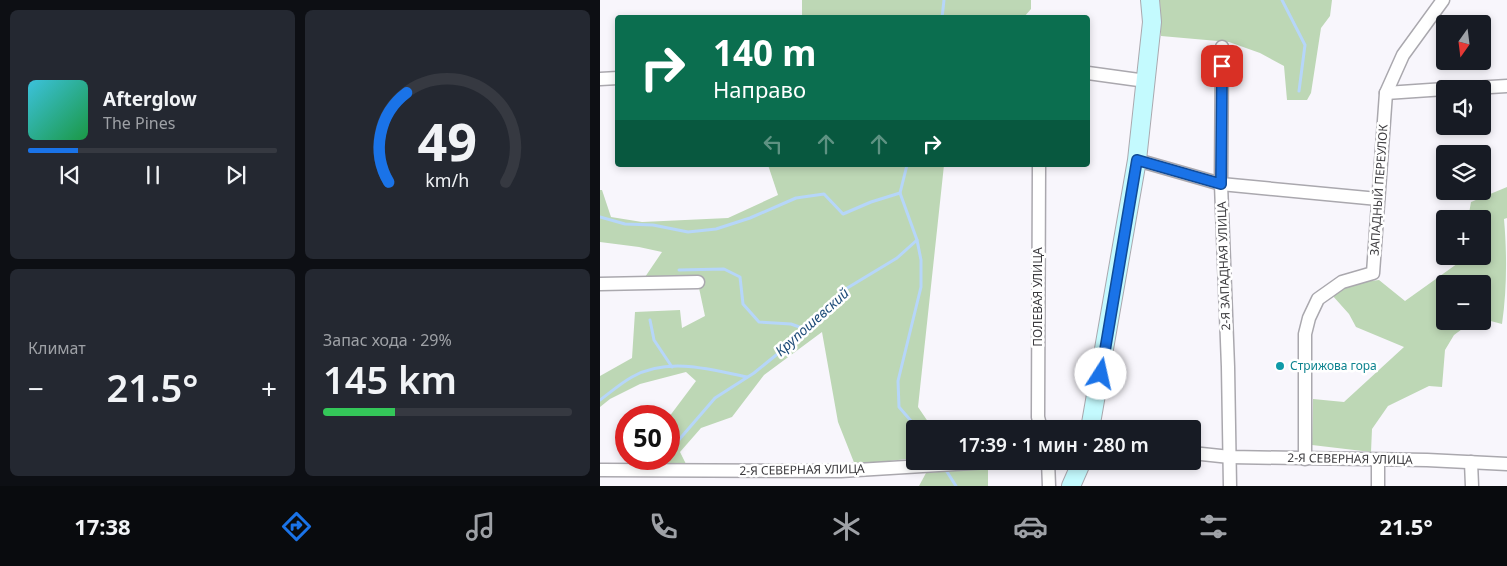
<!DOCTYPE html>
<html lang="ru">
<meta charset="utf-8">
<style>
:root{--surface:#171b24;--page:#242831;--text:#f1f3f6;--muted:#9ea1a6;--line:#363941;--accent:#1a73e8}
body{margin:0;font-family:"Noto Sans",sans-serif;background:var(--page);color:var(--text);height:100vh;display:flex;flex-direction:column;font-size:19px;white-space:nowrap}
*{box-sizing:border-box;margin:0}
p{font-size:16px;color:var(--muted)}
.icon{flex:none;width:28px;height:28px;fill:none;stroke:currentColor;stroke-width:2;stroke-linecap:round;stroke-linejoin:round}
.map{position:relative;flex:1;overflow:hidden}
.panel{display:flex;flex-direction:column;gap:10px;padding:10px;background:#0d0f14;width:600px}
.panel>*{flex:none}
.guide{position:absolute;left:15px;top:15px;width:475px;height:152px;border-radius:5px;box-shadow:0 2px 8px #0003;background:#0b6e4f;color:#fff;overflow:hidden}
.needle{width:32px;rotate:194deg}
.buttons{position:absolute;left:836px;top:15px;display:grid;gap:10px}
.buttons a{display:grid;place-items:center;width:55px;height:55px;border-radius:5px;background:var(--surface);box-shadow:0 2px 8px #0003;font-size:25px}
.speed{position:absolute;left:15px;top:405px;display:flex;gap:10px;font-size:25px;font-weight:700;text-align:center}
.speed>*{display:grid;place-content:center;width:65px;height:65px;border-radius:50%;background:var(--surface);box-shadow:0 2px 8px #0003;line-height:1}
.speed .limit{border:8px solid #d22;background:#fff;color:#111}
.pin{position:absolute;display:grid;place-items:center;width:42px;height:42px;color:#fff;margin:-21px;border-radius:10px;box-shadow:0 2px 8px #0006}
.me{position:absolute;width:55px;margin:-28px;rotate:10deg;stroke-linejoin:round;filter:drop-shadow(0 0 4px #0008)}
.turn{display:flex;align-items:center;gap:18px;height:105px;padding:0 15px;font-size:22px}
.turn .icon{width:65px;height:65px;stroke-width:2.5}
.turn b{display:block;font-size:35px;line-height:42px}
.lanes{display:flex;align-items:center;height:48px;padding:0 15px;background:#0003;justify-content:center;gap:25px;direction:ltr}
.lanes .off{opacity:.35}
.big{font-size:38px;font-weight:600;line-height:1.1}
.panel .card{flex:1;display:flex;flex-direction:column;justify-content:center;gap:8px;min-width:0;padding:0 18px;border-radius:8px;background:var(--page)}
.panel .dial{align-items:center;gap:0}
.dial svg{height:130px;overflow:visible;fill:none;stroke:var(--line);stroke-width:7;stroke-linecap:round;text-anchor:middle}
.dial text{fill:var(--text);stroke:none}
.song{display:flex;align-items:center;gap:15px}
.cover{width:60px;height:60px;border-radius:8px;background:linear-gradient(135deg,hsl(190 70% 55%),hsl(140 70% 35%))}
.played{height:5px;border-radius:2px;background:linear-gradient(90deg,var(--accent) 20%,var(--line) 20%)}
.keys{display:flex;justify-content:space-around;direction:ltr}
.heat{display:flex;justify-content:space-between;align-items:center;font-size:28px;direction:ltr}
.charge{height:8px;border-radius:4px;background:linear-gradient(90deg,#34c759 29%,var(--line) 0)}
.panel .tiles{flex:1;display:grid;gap:10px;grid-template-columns:repeat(2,1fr)}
.trip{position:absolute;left:306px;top:420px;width:295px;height:50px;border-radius:5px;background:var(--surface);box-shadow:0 2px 8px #0003;font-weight:600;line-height:50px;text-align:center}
.tab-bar{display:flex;height:80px;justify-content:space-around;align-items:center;background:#090b0e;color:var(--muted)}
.tab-bar .icon{width:35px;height:35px}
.tab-bar .selected{color:var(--accent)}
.tab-bar b{font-size:22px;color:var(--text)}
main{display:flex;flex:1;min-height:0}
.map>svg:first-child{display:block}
.green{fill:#bdd7b5}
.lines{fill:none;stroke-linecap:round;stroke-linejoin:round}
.stream{stroke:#b6d6f9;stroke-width:3}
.minor-casing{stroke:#aaa8ae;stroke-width:15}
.secondary-casing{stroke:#aaa8ae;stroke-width:20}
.minor{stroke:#fff;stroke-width:12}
.secondary{stroke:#c4fafe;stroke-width:18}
.route-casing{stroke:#114b97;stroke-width:12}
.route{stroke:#1a73e8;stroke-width:9}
.culture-dot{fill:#0f9aa8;stroke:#fff;stroke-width:2}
.labels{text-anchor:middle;stroke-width:5;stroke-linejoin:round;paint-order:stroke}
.street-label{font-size:12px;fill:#3c3b3e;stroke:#fff}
.culture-label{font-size:12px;fill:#0d838f;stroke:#fff;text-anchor:start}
.water-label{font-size:14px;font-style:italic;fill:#1f4d79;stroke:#fff}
</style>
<main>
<section class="panel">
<div class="tiles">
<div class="card">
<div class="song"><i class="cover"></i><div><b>Afterglow</b><p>The Pines</p></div></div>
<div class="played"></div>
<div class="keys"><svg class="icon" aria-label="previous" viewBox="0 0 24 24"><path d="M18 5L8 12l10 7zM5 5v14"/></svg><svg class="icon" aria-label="pause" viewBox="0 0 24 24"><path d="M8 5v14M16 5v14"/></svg><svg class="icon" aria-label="next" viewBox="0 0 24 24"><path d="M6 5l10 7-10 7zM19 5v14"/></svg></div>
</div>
<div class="card dial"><svg viewBox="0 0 100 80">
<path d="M14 69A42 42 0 1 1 86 69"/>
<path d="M14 69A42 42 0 0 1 25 14" stroke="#1a73e8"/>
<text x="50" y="56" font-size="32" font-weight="700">49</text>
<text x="50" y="72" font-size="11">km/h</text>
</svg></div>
<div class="card"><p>Климат</p>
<div class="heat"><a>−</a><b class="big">21.5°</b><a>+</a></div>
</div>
<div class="card"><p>Запас хода · 29%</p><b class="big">145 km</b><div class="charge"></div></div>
</div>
</section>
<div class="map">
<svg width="907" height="486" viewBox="0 0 907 486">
<rect width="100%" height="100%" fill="#f8f6fc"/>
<!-- green -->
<g class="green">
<path d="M202,0H431V9L424,17L202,18Z"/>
<path d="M560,0H732L730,16L721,28L711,93L707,100H687L684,66L660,53L629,42L561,36Z"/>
<path d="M168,165H344L318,407L333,429H315V458L255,465L238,422L222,332L164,375L132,417L101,428L80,452L86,464L40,465V459H69V417L96,381L86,372L40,384L10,399L0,407V376L32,358L35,312L80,310L82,328L105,316L99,288L102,279L43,280L62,252L39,247L0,242V190H2L11,217L42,222L128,218L178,195Z"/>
<path d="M907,187V218L904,219C907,253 907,290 902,324L883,319L882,284H845V321H873L854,335L845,350L842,387L829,386L788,406L772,429L771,452L712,445L713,399L744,402L804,347L756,327L749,314L732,295L755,283L779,280L805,301L861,261L862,256H882V219H868L871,202Z"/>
<path d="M388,468V486H319L326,473Z"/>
</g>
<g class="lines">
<!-- stream -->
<g class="stream">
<path d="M682,0L705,45L699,91"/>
<path d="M342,18L344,0"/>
<path d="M0,217L25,224L53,225L88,232L116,229L150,218L196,198L224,194L243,214L271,202L300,193"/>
<path d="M317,240L321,260V287L298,381L299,407L318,429"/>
<path d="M79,270L124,269L140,277L143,304L159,322L191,324L205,329"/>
<path d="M50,320L54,340L72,367"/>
<path d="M0,400C11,392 21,383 32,377C67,357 110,369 147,377"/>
<path d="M77,442L115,398L154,373L191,343L244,290L297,258L317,240L300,193L307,165"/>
<path d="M344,467L356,486"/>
</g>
<!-- minor casing -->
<g class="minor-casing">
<g id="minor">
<path d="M622,47L621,184L628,367L630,486"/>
<path d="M488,73L546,81"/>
<path d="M0,79L18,78"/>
<path d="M857,89L907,86"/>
<path d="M786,93L845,89"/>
<path d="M537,160L621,184L778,199"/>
<path d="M439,165L438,417L441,429"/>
<path d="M0,284L98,282"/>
<path d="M592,453L630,457L827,460L907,464"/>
<path d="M705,459V334L709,318L718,299L742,282L773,273L786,93L803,55L843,0"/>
<path d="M448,461L449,486"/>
<path d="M871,462L872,486"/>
<path d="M0,470L241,471L404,461"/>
<path d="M778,486V461"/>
</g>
</g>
<!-- secondary casing -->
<g class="secondary-casing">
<g id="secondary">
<path d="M490,429L537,160L552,22L550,0"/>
<path d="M471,486L482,461"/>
</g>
</g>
<!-- minor -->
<use href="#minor" class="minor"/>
<!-- secondary -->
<use href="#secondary" class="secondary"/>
</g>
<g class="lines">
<!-- route casing -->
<g class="route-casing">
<path id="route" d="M501,374L537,160L621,184L622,66"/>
</g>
<!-- route -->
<use href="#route" class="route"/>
</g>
<!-- markers -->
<circle class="culture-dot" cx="680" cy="366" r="5"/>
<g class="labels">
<!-- street labels -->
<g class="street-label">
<text transform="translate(779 190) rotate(-86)" y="4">ЗАПАДНЫЙ ПЕРЕУЛОК</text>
<text transform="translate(624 266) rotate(-92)" y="4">2-Я ЗАПАДНАЯ УЛИЦА</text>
<text transform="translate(438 297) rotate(-90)" y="4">ПОЛЕВАЯ УЛИЦА</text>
<text transform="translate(750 459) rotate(1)" y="4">2-Я СЕВЕРНАЯ УЛИЦА</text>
<text transform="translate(202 470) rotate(-1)" y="4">2-Я СЕВЕРНАЯ УЛИЦА</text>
</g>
<!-- culture labels -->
<g class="culture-label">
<text x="690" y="370">Стрижова гора</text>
</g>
<!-- water labels -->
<g class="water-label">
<text transform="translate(212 322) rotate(-42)" y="5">Крупошевский</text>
</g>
</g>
</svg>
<div class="buttons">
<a><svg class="needle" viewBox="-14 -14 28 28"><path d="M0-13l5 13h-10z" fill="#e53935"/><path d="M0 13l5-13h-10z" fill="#9ea1a6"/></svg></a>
<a><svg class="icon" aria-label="sound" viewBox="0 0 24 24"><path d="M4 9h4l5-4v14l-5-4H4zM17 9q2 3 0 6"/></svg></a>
<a><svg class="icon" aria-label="layers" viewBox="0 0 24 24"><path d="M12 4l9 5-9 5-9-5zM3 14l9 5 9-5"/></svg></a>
<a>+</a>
<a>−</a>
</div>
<div class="speed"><div class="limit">50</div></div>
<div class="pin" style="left:622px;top:66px;background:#d93025"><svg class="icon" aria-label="arrive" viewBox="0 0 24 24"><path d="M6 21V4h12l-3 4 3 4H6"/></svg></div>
<svg class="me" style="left:501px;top:374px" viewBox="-20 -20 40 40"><circle r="19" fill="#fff"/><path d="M0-13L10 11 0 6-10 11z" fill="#1a73e8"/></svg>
<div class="trip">17:39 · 1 мин · 280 m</div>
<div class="guide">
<div class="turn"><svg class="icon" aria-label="right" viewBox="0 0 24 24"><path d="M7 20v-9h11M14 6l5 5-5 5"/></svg><div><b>140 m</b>Направо</div></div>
<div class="lanes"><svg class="icon off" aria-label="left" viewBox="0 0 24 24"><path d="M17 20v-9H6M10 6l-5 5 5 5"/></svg><svg class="icon off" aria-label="ahead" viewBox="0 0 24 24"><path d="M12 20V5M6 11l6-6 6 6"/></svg><svg class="icon off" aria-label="ahead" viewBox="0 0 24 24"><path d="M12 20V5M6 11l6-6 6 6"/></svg><svg class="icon" aria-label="right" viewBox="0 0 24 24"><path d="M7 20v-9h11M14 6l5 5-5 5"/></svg></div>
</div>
</div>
</main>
<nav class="tab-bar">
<b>17:38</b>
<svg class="icon selected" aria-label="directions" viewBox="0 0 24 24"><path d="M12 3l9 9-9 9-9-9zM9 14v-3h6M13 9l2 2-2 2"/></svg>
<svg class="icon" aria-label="music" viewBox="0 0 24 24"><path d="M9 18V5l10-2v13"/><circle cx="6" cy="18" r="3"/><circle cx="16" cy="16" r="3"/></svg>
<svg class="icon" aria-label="phone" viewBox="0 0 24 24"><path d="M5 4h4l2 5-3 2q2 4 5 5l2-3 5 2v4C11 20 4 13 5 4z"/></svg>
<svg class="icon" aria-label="climate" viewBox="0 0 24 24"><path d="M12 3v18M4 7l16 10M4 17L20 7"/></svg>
<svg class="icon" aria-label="car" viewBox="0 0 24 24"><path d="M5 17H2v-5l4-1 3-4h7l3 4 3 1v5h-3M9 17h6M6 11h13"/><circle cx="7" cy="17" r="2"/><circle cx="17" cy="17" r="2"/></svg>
<svg class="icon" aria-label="filters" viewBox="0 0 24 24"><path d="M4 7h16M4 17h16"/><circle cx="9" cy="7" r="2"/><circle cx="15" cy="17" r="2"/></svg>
<b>21.5°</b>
</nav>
